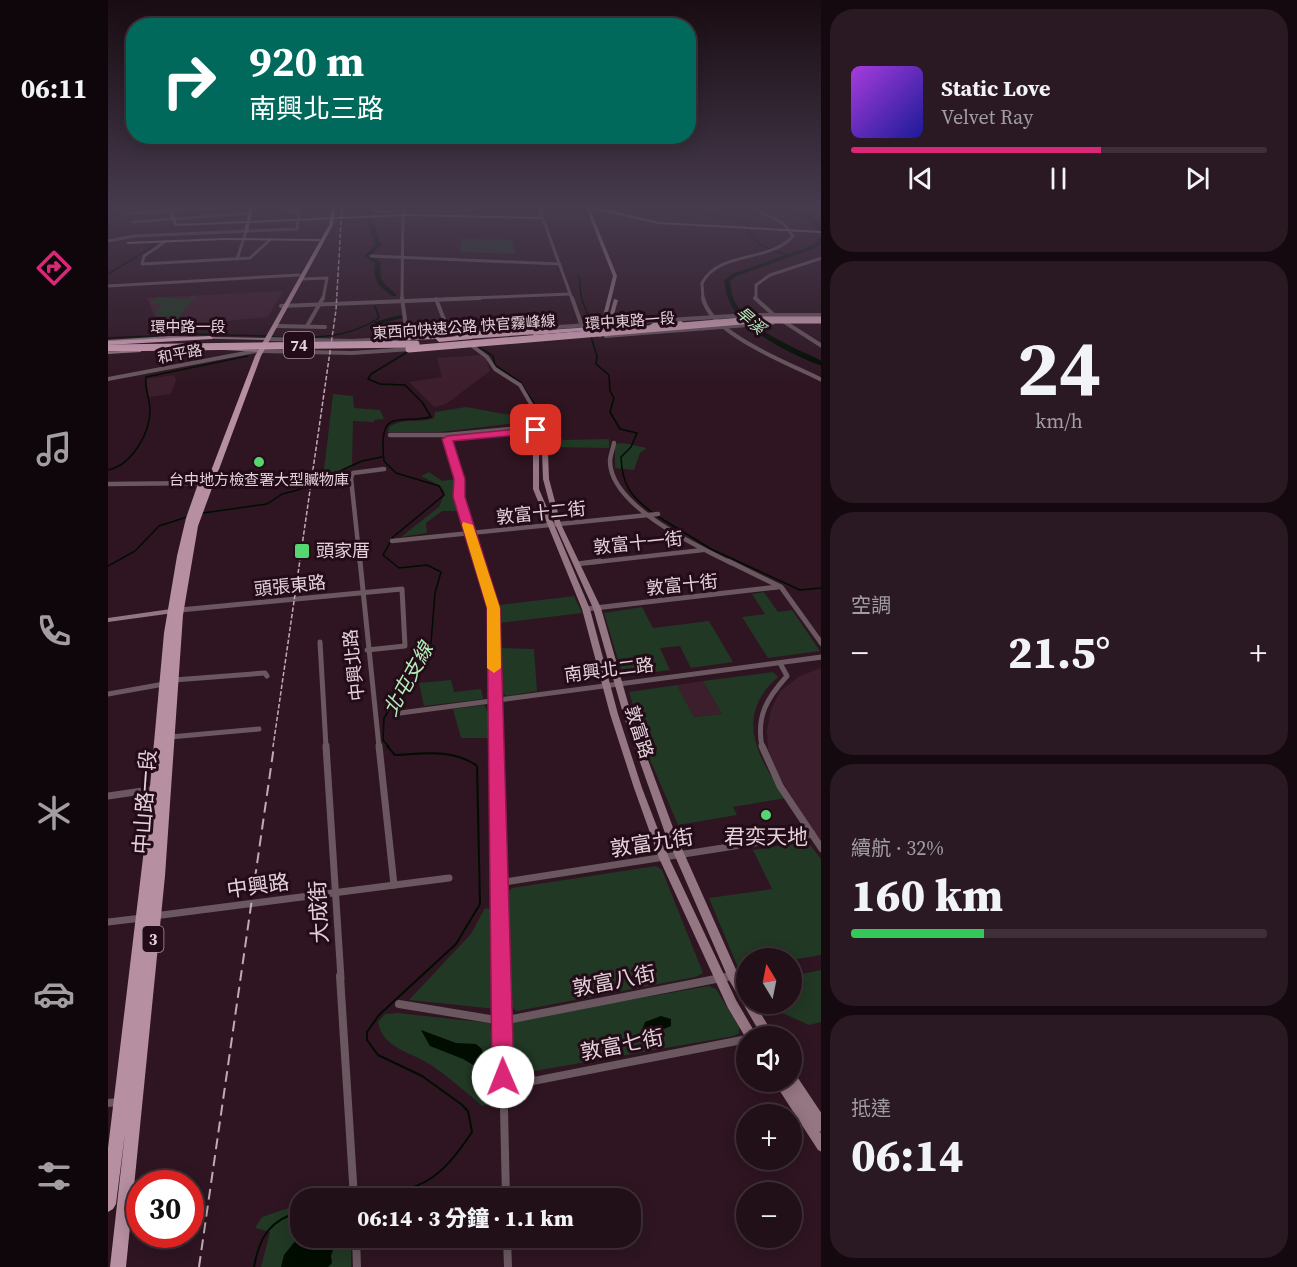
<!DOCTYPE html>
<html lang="zh-TW">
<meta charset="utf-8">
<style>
:root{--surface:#221019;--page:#2a1922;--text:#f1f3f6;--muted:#a29da2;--line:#3f3038;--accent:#db2777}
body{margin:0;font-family:"Source Serif 4","Noto Sans TC",serif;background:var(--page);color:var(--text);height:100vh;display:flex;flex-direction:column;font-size:22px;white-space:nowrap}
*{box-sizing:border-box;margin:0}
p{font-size:20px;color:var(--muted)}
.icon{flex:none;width:33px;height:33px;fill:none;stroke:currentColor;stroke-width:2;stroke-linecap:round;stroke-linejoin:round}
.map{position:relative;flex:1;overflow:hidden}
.side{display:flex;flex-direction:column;gap:9px;padding:9px;background:#13090e;width:476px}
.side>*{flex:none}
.guide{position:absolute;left:18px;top:18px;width:570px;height:126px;border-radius:24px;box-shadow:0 3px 15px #0003,0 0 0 2px var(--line);background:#00695c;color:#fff;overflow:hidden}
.needle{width:39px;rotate:350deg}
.controls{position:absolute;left:628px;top:948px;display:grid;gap:12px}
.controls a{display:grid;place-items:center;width:66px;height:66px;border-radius:50%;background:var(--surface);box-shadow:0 3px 15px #0003,0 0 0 2px var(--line);font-size:30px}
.speed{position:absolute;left:18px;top:1170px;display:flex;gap:12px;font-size:30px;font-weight:700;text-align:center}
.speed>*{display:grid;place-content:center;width:78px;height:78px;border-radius:50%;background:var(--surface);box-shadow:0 3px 15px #0003,0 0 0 2px var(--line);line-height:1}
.speed .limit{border:9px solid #d22;background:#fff;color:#111}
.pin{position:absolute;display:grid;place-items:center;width:51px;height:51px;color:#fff;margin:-26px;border-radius:12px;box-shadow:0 3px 9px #0006}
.me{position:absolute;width:66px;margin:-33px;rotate:359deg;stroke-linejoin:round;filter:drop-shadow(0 0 4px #0008)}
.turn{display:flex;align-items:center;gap:21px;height:126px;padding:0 24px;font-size:27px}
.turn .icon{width:78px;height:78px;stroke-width:2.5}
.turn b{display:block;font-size:42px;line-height:51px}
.big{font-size:45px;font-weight:800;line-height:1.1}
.side .tile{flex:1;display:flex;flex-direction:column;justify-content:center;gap:9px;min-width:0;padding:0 21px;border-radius:24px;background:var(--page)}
.side .dial{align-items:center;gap:0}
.dial b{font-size:78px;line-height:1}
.song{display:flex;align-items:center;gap:18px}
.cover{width:72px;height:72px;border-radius:9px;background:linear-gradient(135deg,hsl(280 70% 55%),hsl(240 70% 35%))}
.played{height:6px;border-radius:3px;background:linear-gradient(90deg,var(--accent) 60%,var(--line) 60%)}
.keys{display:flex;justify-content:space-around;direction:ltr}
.heat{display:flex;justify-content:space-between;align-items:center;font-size:33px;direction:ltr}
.charge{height:9px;border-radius:4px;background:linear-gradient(90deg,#34c759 32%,var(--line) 0)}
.trip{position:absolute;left:182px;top:1188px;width:351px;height:60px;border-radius:24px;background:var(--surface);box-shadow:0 3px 15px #0003,0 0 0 2px var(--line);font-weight:800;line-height:60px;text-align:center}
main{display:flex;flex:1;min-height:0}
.tab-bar{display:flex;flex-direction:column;width:108px;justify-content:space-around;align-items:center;background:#0e060a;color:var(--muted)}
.tab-bar .icon{width:42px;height:42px}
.tab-bar .current{color:var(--accent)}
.tab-bar b{font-size:27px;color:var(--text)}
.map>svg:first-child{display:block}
.built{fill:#3d1e2d}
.green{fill:#213824}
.water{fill:#000d00}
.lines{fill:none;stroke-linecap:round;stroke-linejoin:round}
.stream-far1{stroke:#000d00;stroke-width:1.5}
.stream{stroke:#000d00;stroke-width:2}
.canal{stroke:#000d00;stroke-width:3}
.river{fill:#000d00;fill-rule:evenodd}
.street-far5{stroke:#6a575f;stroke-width:3}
.street-far4{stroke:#6a575f;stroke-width:4}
.street-far3{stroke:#6a575f;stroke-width:4.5}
.street-far2{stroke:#6a575f;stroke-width:5}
.street-far1{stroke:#6a575f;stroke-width:7}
.street{stroke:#6a575f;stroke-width:8}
.secondary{fill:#957683;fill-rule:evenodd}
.primary{fill:#b68fa0;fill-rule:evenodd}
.highway{fill:#d5a5ba;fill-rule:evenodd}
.rail-far1{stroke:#bfabb4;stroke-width:1.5;stroke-dasharray:4.5 2;stroke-linecap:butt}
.rail{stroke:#bfabb4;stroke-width:2;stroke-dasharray:11 6;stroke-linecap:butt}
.street-bridge{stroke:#6a575f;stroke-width:4}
.highway-bridge{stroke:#d5a5ba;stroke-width:7}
.route{fill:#db2777;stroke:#8e194d;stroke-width:1.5}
.slow{fill:#f59e0b}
.poi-dot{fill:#56d671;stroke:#230c18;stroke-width:2}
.labels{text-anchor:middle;stroke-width:6;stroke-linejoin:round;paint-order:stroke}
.far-street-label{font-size:15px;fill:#e4d2da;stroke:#230c18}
.far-poi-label{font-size:15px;fill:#e4d2da;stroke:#230c18}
.far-water-label{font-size:16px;font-style:italic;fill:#b4efbb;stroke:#230c18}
.shield{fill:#230c18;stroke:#aa97a0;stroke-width:1.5}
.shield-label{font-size:16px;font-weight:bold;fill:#e4d2da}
.street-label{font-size:18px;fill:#e4d2da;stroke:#230c18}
.poi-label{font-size:18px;fill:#e4d2da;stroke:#230c18;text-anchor:start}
.water-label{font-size:20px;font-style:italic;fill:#b4efbb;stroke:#230c18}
.near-street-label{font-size:21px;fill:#e4d2da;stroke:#230c18}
.near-poi-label{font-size:21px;fill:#e4d2da;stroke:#230c18}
</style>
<main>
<nav class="tab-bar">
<b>06:11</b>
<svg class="icon current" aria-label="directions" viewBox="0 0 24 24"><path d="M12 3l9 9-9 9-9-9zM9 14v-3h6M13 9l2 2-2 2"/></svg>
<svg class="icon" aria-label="music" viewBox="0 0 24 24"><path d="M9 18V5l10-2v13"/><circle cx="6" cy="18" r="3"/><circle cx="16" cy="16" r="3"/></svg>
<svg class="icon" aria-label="phone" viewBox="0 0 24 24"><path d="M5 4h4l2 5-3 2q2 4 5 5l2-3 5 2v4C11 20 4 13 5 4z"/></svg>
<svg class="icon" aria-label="climate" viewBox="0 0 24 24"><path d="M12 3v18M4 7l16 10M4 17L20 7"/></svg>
<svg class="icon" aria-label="car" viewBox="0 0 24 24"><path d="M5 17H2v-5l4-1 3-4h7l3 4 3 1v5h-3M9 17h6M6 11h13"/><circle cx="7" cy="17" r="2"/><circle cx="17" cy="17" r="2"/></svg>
<svg class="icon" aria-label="filters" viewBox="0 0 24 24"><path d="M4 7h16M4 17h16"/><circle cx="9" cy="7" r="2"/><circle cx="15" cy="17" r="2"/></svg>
</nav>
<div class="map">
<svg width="714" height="1267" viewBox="0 0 714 1267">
<rect width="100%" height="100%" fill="#2e1521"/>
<!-- built -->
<g class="built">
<path d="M175,291L160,317L119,321L113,328H106V325L52,329L39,298Z"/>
<path d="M373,355L378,358L382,371L338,404L326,407L301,382L334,377L329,358Z"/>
<path d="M66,375L68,380L63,394L41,397L38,379Z"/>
<path d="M713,668V842L670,775L660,750L659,731L663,710L672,691L692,676Z"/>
<path d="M595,681L614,714L586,717L569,685Z"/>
</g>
<!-- green -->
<g class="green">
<path d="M353,239L404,240L407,254L352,252Z"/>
<path d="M84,296L87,297L68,321H63L65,317L48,316L47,313L54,304H42L49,297L81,299Z"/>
<path d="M225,394L245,396L246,408L272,410L276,419L266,420V422L245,421L244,467L215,478Z"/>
<path d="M358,407L425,419L426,421L332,432H280L281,427C296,417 310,424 326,418L327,412Z"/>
<path d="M438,429H444L455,440L501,439V448L439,447Z"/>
<path d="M515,443L539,448L532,453L526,470L507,468V444Z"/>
<path d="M321,472L334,481L347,479L353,511H334L318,523L319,533L293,537L331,507L337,493L333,486L313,476Z"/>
<path d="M656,592L670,612L684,610L712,651L660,658L634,617L657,614L644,594Z"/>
<path d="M466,596L474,613L392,623L391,605Z"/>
<path d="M534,607L545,628L601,621L625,662L583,668L572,646L552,648L562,670L518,676L514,673L496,613Z"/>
<path d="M393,648L426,649L429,691L398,696L393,691Z"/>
<path d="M665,672L670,677C625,716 650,759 678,798L625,807L629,815L570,825L543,762L521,692L569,685L586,717L614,714L595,681Z"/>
<path d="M343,680L346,692L373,689L375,699L316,706L311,683Z"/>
<path d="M376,705L380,712L382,738H353L345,709Z"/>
<path d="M699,841L713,859V955L684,960L639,958V968L631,970L601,898L664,889L645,850Z"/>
<path d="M548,866L554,870L595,973L587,977L409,1011L403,1007L400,892L404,888Z"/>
<path d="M377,908L386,910L388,1009L301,1000L363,934Z"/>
<path d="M713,970V1022L701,1025L672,1012L670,1004H684V976Z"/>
<path d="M601,986L608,989L631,1027V1033L626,1036L404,1075L402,1067L403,1021Z"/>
<path d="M289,1013L382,1023V1030H387L388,1051L383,1103L374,1106C359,1093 343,1079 326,1067C307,1053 274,1049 270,1022L277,1014Z"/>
<path d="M192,1204V1238H243V1267H153L162,1232L147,1228L154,1217Z"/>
</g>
<!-- water -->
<g class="water">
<path d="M553,1016L563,1019V1026L534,1038V1030L537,1022Z"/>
<path d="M313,1030L348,1043L368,1044L374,1049L380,1103H378L372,1069L355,1059L322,1046Z"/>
<path d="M192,1235V1238H229L223,1256L224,1263L220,1267H173L176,1255Z"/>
</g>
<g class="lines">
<!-- stream-far1 -->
<g class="stream-far1">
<path d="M592,212L640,223C642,245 663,250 682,256"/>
<path d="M0,274L48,245"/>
<path d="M470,275C474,282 471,287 473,295C475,308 483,314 482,329"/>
<path d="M163,337C201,338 238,340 271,318L267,306"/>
<path d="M483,337L489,356L488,364L501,375L502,391L506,398L502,412L512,429L529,433L523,447L513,457C514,485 523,497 545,513"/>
<path d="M0,338L85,334L158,336"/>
<path d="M371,347L385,356L387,365L412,382L436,419"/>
<path d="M0,470C24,465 42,433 42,410C42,399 36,388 38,377L140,356"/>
<path d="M95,513L159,504L174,494L190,490L254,461L274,457"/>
<path d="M549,516L603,549L692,590L714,588"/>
<path d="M0,566L27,551L51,526L79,517"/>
<path d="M281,747L275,740L276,718L323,643L327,593L333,572L319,565L291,568L275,555L285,537L336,495L331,486L288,473L276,461C270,408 288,424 323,417L314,402L297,385L272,384L260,379L263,374L301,351"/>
</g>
<!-- stream -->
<g class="stream">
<path d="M261,1198C318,1187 331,1181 364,1132L360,1111L353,1104L314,1076L270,1055L259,1040V1032L271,1015L348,944L372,904L369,766C345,748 315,754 287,755L279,746"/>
<path d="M146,1267C151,1238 162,1219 192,1212"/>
</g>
<!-- canal -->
<path class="canal" d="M693,215L714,212"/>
<!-- river -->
<g class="river">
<path d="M242,205H250L264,211L266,224L273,245L262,256L273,262C271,281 274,282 288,294V296H284C270,285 265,282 267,263L256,256L267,245L260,224V212Z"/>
<path d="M666,205C683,205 702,214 714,227V234L699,220Z"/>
<path d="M712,236H714V242L710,247L628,276L622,281C623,286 623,291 624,295C635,328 685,347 714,361V366C685,355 645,336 627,311C620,302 618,292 616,281L624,274L706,245Z"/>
<path d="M292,315L294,316V318L272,324L273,327L278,330V332H274L267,328L266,322Z"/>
</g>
<!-- street-far5 -->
<g class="street-far5">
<path d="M8,205L16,214L133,205"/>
<path d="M265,205L266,210L281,212"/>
<path d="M430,205L464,299"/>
<path d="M693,205L714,215"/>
<path d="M25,222L142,213"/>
<path d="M0,241L26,236L189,229L191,211H175"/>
<path d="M58,241L36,256L34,264L142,258L163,239"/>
<path d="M263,256L452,264"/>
<path d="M129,259L138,232"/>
<path d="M194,279L219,278L215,299"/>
<path d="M0,286L191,275"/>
<path d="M294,299L295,205"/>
<path d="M336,299L462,294"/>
<path d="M595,299L594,283C612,250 662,263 685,236L676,224L640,205"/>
<path d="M648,299V285L662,275L714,258"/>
</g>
<!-- street-far4 -->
<g class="street-far4">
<path d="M294,298L300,341"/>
<path d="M464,298L474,326"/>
<path d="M595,298C603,335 683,364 714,380"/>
<path d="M647,298L667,316"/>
<path d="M328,299L337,322L367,321"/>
<path d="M173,306L372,298"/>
<path d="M675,321L714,346"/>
<path d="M168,326L217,327"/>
<path d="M199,326L215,298"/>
<path d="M434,328L528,322"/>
<path d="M326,335L356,334"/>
<path d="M498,336L535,333"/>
<path d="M160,339L244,341L302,338"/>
<path d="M363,345L379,357L387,369L412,385L430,416"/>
<path d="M153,351L244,353L303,349"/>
<path d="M0,379L148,351"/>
</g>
<!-- street-far3 -->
<g class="street-far3">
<path d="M282,435H338L436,426L429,415"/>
<path d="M338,435L352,479L351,497L371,563"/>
<path d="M372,436L432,430"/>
<path d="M506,443C505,449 502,456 502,461C502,506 589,546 623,563"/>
<path d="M0,484L96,483"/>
<path d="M284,541L550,514"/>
<path d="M252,563L243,478L245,473L276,469"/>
<path d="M479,563L595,550"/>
</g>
<!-- street-far2 -->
<g class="street-far2">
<path d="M252,561L271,747"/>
<path d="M371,561L385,608L388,747"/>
<path d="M620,561L673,587L714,644"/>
<path d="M469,564L492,561"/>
<path d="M478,609L670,587"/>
<path d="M72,610L294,589L297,646L259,650"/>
<path d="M212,642L218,747"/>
<path d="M66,680L157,673L159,676"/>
<path d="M0,694L56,684"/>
<path d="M292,713L714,657"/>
<path d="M62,737L151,729"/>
<path d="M654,747C648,716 659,698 679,676L672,663"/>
</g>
<!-- street-far1 -->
<g class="street-far1">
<path d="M218,746L233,978"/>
<path d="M271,746L286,885"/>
<path d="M388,746L393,978"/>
<path d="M654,746L672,786L714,849"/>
<path d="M0,796L48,789"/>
<path d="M390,883L704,834"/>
<path d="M46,916L341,878"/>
<path d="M0,922L34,918"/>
<path d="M615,978L625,976"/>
</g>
<!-- street -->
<g class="street">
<path d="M232,976L246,1198"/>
<path d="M393,976L398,1198"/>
<path d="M291,1004L394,1021L623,976"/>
<path d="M395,1087L639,1039"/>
<path d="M0,1103L11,1102"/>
<path d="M248,1238L249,1267"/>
<path d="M399,1238L400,1267"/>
</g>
<!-- secondary -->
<g class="secondary">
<path d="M58,205H62L69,224L139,221L142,205H146L142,221L297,214L434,217L436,218L434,219L297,216L142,223L140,232L138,233L136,232L138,223L67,226Z"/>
<path d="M469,205H481L551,222L714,231V233L551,224L482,209L509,276L494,336L492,337L490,336L505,276L478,208Z"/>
<path d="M115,238L211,239L213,240L211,241L115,240L20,244L18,243L20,242Z"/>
<path d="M506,299L510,300L500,336L498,337L496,336Z"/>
<path d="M62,336L160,338L162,339L160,340L62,338L0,342V340Z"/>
<path d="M113,348L153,350L155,351L153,352L115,350L113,349Z"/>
<path d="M31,350H33V352L0,354V352Z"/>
<path d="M436,424L439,426L441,479L453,524L493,608L524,717L567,833L629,972L639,990V1004H647L664,1032L665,1036H654L621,980L557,833L516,717L485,608L447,524L435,479L433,426Z"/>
<path d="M428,425L431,427V489L482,609L510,714L534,788L561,858L628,1000L649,1036H639V1040L620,1008L551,858L526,788L502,714L474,609L425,489V427Z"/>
<path d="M70,608H73L74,610L73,612L0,622V618Z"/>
<path d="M684,1073L688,1075L714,1114V1132L711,1131L714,1134V1152L710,1150L666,1082H679L685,1091L679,1082H684Z"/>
</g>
<!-- primary -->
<path class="primary" d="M224,205H228L225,225L153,356L90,526L75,615L57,876L18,1267H2L17,1133L8,1204L5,1209L0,1212V1148L37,841L56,633L69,556L78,518L91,481L95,479L99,481L93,497L147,356L221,225Z"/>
<!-- highway -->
<g class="highway">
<path d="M573,321L576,323L575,324L545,327L542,325L545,323Z"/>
<path d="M483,327L485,328V330L426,335L423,333L426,331Z"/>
<path d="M336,335L339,337L363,335L366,337L363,339L331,342L328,339L299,340L296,338L299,336Z"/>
<path d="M102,336L105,338L104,339L0,345V341Z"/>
</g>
<!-- rail-far1 -->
<path class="rail-far1" d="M165,747L228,310L234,205"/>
<!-- rail -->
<path class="rail" d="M91,1267L166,746"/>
<!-- street-bridge -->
<g class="street-bridge">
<path d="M528,322L640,315H714"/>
<path d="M535,333L665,323"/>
</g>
<!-- highway-bridge -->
<g class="highway-bridge">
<path d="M351,336L437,330"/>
<path d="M0,348L308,344"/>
<path d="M301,349L645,320H714"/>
</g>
</g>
<!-- sky -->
<linearGradient id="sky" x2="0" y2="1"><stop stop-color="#190c12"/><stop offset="0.54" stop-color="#463b4e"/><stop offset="1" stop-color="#463b4e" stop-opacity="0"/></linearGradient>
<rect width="714" height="383" fill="url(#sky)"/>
<!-- route -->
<path class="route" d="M428,427L432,428V433L345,441L357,479V497L392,608L406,1077L402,1084L395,1087L387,1084L384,1077L379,608L345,497L346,479L334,439L339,436Z"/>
<!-- slow -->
<path class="slow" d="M355,522L365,525L392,608L393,668L386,673L379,668V608L354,525Z"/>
<!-- markers -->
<g class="poi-dot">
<circle cx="151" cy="462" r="6"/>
<rect x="186" y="543" width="16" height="16" rx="3"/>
<circle cx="658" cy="815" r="6"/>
</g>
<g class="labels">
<!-- far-street labels -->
<g class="far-street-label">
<text transform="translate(522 321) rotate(-4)" y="5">環中東路一段</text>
<text x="80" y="332">環中路一段</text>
<text transform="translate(356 327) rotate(-4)" y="5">東西向快速公路 快官霧峰線</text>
<text transform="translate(72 354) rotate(-11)" y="5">和平路</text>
</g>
<!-- far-poi labels -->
<g class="far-poi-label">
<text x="151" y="485">台中地方檢查署大型贓物庫</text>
</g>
<!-- far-water labels -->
<g class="far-water-label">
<text transform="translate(643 320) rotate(41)" y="6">旱溪</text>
</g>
<!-- shield labels -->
<g class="shield">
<rect x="176" y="332" width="30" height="26" rx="4.5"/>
<rect x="34.5" y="926" width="21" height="26" rx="4.5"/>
</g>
<g class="shield-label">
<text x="191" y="351">74</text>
<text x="45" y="945">3</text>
</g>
<!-- street labels -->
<g class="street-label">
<text transform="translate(433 513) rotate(-6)" y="6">敦富十二街</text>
<text transform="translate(530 543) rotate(-6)" y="6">敦富十一街</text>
<text transform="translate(574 585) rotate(-6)" y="6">敦富十街</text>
<text transform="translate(182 586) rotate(-6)" y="6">頭張東路</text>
<text transform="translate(246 665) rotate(-96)" y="6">中興北路</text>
<text transform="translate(501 670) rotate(-7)" y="6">南興北二路</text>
<text transform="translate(531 732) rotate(72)" y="6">敦富路</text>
</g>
<!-- poi labels -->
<g class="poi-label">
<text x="208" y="557">頭家厝</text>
</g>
<!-- water labels -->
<g class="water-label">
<text transform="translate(300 679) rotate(-61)" y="7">北屯支線</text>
</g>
<!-- near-street labels -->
<g class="near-street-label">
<text transform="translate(37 802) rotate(-86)" y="7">中山路一段</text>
<text transform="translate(544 843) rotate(-9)" y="7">敦富九街</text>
<text transform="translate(150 886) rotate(-8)" y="7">中興路</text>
<text transform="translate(211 912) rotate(-93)" y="7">大成街</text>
<text transform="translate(506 981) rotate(-11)" y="7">敦富八街</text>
<text transform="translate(514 1045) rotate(-11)" y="7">敦富七街</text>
</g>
<!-- near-poi labels -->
<g class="near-poi-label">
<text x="658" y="844">君奕天地</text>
</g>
</g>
</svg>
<div class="controls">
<a><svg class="needle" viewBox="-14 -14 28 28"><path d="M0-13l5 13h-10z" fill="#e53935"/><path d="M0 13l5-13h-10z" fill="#a29da2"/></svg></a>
<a><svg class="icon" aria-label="sound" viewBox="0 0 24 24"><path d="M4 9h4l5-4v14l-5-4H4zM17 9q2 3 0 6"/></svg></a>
<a>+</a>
<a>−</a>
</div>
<div class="speed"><div class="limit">30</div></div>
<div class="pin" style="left:428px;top:430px;background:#d93025"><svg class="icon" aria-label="arrive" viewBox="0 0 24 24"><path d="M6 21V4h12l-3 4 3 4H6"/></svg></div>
<svg class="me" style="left:395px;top:1077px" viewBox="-20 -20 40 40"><circle r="19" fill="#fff"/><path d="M0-13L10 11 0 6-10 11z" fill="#db2777"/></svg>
<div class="trip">06:14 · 3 分鐘 · 1.1 km</div>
<div class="guide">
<div class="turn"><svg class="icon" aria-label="right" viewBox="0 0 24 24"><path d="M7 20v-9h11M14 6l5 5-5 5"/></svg><div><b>920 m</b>南興北三路</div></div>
</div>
</div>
<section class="side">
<div class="tile">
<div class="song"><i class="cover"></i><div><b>Static Love</b><p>Velvet Ray</p></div></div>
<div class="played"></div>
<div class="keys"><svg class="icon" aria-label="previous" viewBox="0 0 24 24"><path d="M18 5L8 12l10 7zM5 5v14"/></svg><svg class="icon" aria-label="pause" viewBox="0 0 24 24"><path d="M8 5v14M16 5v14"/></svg><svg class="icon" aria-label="next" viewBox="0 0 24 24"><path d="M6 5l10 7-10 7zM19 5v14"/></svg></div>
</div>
<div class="tile dial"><b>24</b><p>km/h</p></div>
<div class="tile"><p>空調</p>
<div class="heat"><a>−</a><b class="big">21.5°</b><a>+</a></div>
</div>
<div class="tile"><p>續航 · 32%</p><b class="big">160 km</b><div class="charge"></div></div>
<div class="tile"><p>抵達</p><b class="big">06:14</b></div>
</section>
</main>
